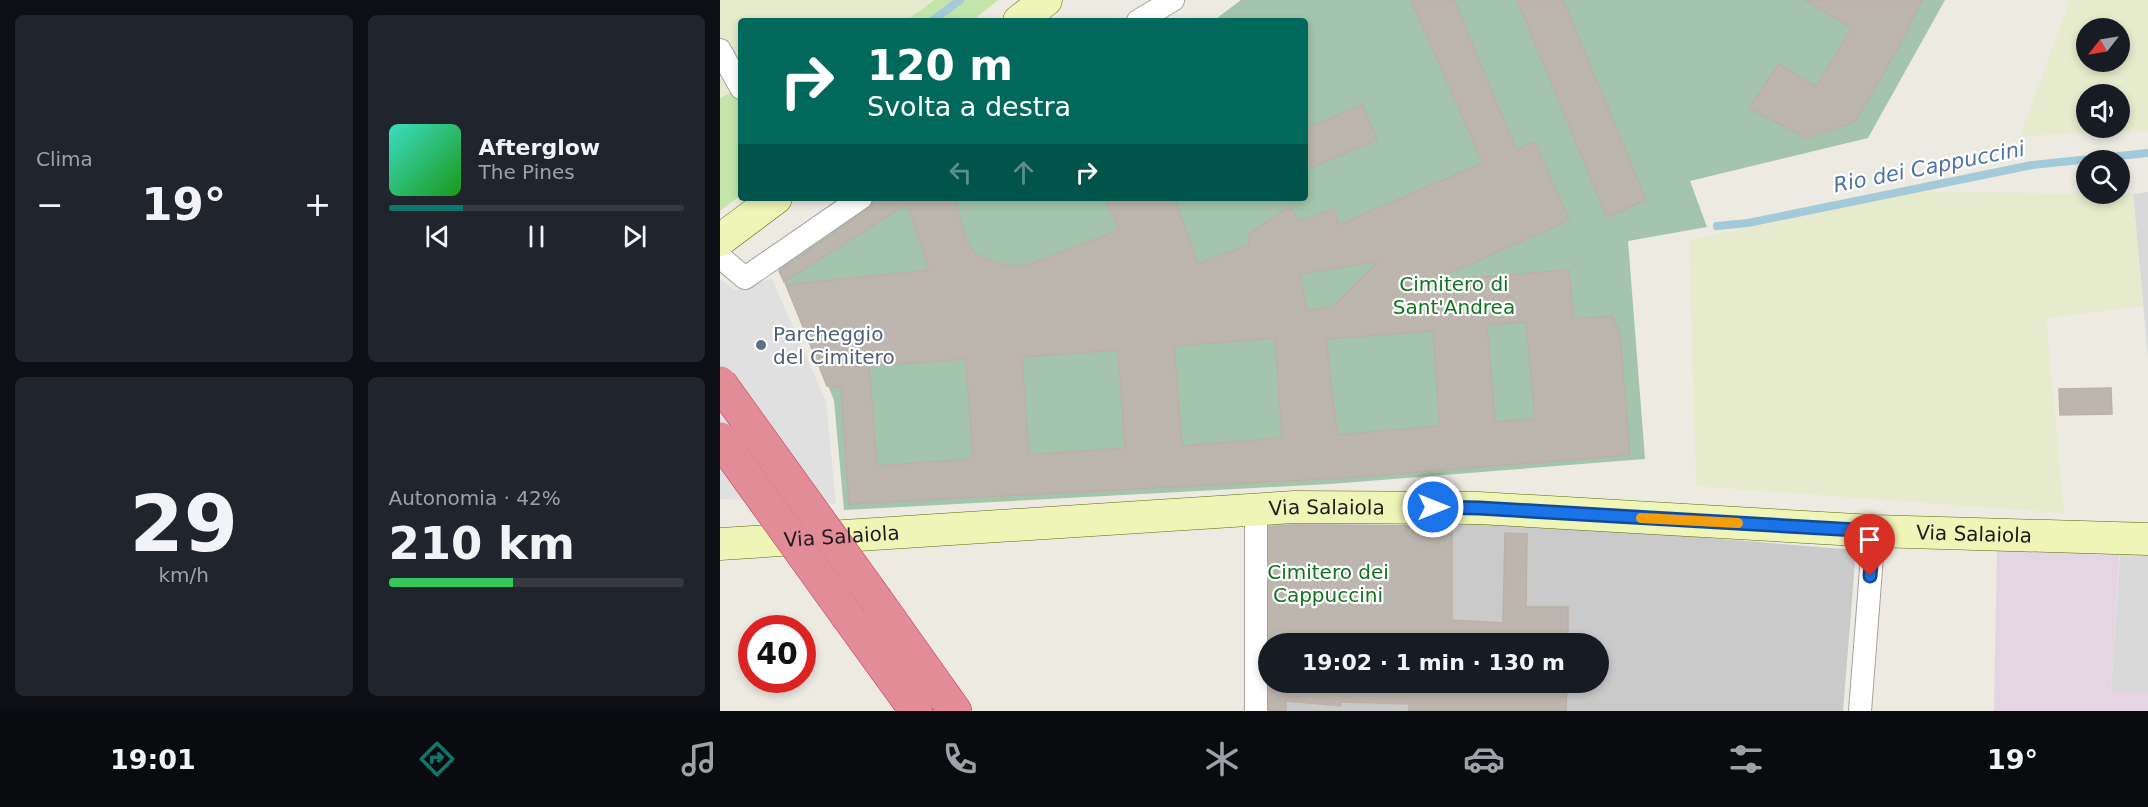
<!DOCTYPE html>
<html lang="it">
<meta charset="utf-8">
<style>
:root{--surface:#171b24;--page:#20242c;--text:#f1f3f6;--muted:#9ea1a6;--line:#363941;--accent:#0f766e}
body{margin:0;font-family:"DejaVu Sans",sans-serif;background:var(--page);color:var(--text);height:100vh;display:flex;flex-direction:column;font-size:22px;white-space:nowrap}
*{box-sizing:border-box;margin:0}
p{font-size:20px;color:var(--muted)}
.icon{flex:none;width:33px;height:33px;fill:none;stroke:currentColor;stroke-width:2;stroke-linecap:round;stroke-linejoin:round}
.map{position:relative;flex:1;overflow:hidden}
.sheet{display:flex;flex-direction:column;gap:15px;padding:15px;background:#0d0f14;width:720px}
.sheet>*{flex:none}
.guide{position:absolute;left:18px;top:18px;width:570px;height:183px;border-radius:6px;box-shadow:0 3px 9px #0003;background:#00695c;color:#fff;overflow:hidden}
.needle{width:39px;rotate:239deg}
.controls{position:absolute;left:1356px;top:18px;display:grid;gap:12px}
.controls a{display:grid;place-items:center;width:54px;height:54px;border-radius:50%;background:var(--surface);box-shadow:0 3px 9px #0003;font-size:30px}
.speed{position:absolute;left:18px;top:615px;display:flex;gap:12px;font-size:30px;font-weight:700;text-align:center}
.speed>*{display:grid;place-content:center;width:78px;height:78px;border-radius:50%;background:var(--surface);box-shadow:0 3px 9px #0003;line-height:1}
.speed .limit{border:9px solid #d22;background:#fff;color:#111}
.pin{position:absolute;display:grid;place-items:center;width:51px;height:51px;color:#fff;margin:-62px -26px;border-radius:50% 50% 50% 0;rotate:-45deg;box-shadow:0 0 6px #0007}
.pin .icon{rotate:45deg}
.me{position:absolute;width:66px;margin:-33px;rotate:90deg;stroke-linejoin:round;filter:drop-shadow(0 0 4px #0008)}
.turn{display:flex;align-items:center;gap:21px;height:126px;padding:0 30px;font-size:27px}
.turn .icon{width:78px;height:78px;stroke-width:2.5}
.turn b{display:block;font-size:42px;line-height:51px}
.lanes{display:flex;align-items:center;height:57px;padding:0 30px;background:#0003;justify-content:center;gap:30px;direction:ltr}
.lanes .off{opacity:.35}
.big{font-size:45px;font-weight:800;line-height:1.1}
.sheet .card{flex:1;display:flex;flex-direction:column;justify-content:center;gap:9px;min-width:0;padding:0 21px;border-radius:9px;background:var(--page)}
.sheet .dial{align-items:center;gap:0}
.dial b{font-size:78px;line-height:1}
.song{display:flex;align-items:center;gap:18px}
.cover{width:72px;height:72px;border-radius:9px;background:linear-gradient(135deg,hsl(170 70% 55%),hsl(120 70% 35%))}
.played{height:6px;border-radius:3px;background:linear-gradient(90deg,var(--accent) 25%,var(--line) 25%)}
.keys{display:flex;justify-content:space-around;direction:ltr}
.heat{display:flex;justify-content:space-between;align-items:center;font-size:33px;direction:ltr}
.charge{height:9px;border-radius:4px;background:linear-gradient(90deg,#34c759 42%,var(--line) 0)}
.sheet .tiles{flex:1;display:grid;gap:15px;grid-template-columns:repeat(2,1fr)}
.trip{position:absolute;left:538px;top:633px;width:351px;height:60px;border-radius:30px;background:var(--surface);box-shadow:0 3px 9px #0003;font-weight:800;line-height:60px;text-align:center}
.tab-bar{display:flex;height:96px;justify-content:space-around;align-items:center;background:#090b0e;color:var(--muted)}
.tab-bar .icon{width:42px;height:42px}
.tab-bar .active{color:var(--accent)}
.tab-bar b{font-size:27px;color:var(--text)}
main{display:flex;flex:1;min-height:0}
.map>svg:first-child{display:block}
.residential{fill:#dad9d9}
.industrial{fill:#e5d4e1}
.religious{fill:#cacaca;fill-rule:evenodd}
.farmland{fill:#e7ebcd;fill-rule:evenodd}
.grass{fill:#c3e5a9}
.cemetery{fill:#a4c4ab}
.parking{fill:#e0e0e0}
.lines{fill:none;stroke-linecap:round;stroke-linejoin:round}
.stream{stroke:#a4c9d8;stroke-width:8}
.building{fill:#bdb6af;stroke:#bdb1a5;stroke-width:1.5;fill-rule:evenodd}
.street-casing{stroke:#a3a3a3;stroke-width:24}
.secondary-casing{stroke:#5b6b0a;stroke-width:33}
.highway-casing{stroke:#cd2d5a;stroke-width:34}
.street{stroke:#fff;stroke-width:22}
.secondary{stroke:#eef5b7;stroke-width:32}
.highway{stroke:#e18c97;stroke-width:33}
.highway-bridge-casing{stroke:#cd2d5a;stroke-width:34;stroke-linecap:butt}
.highway-bridge{stroke:#e18c97;stroke-width:33}
.route-casing{stroke:#114b97;stroke-width:15}
.route{stroke:#1a73e8;stroke-width:10}
.slow{stroke:#f59e0b;stroke-width:10}
.service-dot{fill:#5c6f8a;stroke:#fff;stroke-width:2}
.labels{text-anchor:middle;stroke-width:4.5;stroke-linejoin:round;paint-order:stroke}
.park-label{font-size:20px;fill:#11731f;stroke:#fff}
.service-label{font-size:20px;fill:#4e5e75;stroke:#fff;text-anchor:start}
.street-label{font-size:20px;fill:#1c1c1c;stroke:#fff}
.water-label{font-size:21px;font-style:italic;fill:#4e74a5;stroke:#fff}
</style>
<main>
<section class="sheet">
<div class="tiles">
<div class="card"><p>Clima</p>
<div class="heat"><a>−</a><b class="big">19°</b><a>+</a></div>
</div>
<div class="card">
<div class="song"><i class="cover"></i><div><b>Afterglow</b><p>The Pines</p></div></div>
<div class="played"></div>
<div class="keys"><svg class="icon" aria-label="previous" viewBox="0 0 24 24"><path d="M18 5L8 12l10 7zM5 5v14"/></svg><svg class="icon" aria-label="pause" viewBox="0 0 24 24"><path d="M8 5v14M16 5v14"/></svg><svg class="icon" aria-label="next" viewBox="0 0 24 24"><path d="M6 5l10 7-10 7zM19 5v14"/></svg></div>
</div>
<div class="card dial"><b>29</b><p>km/h</p></div>
<div class="card"><p>Autonomia · 42%</p><b class="big">210 km</b><div class="charge"></div></div>
</div>
</section>
<div class="map">
<svg width="1428" height="711" viewBox="0 0 1428 711">
<rect width="100%" height="100%" fill="#edeae2"/>
<!-- residential -->
<g class="residential">
<path d="M1428,192V357L1413,194Z"/>
<path d="M1402,521L1428,523V692L1391,691Z"/>
</g>
<!-- industrial -->
<path class="industrial" d="M1277,547L1399,555L1391,690L1428,692V711H1274Z"/>
<!-- religious -->
<path class="religious" d="M791,522L1136,550L1123,711H546L547,524L732,525ZM549,644H879V682H549Z"/>
<!-- farmland -->
<g class="farmland">
<path d="M0,0H214L186,21H21V88L0,98Z"/>
<path d="M1350,0H1428V131L1300,136ZM1366,28H1400V62H1366ZM1366,94H1400V128H1366Z"/>
<path d="M1198,192L1413,194L1423,306L1326,318L1344,513L976,486L969,240Z"/>
</g>
<!-- grass -->
<g class="grass">
<path d="M214,0H278L252,21H186Z"/>
<path d="M21,88V195L0,211V98Z"/>
</g>
<!-- cemetery -->
<path class="cemetery" d="M521,0H1225L1148,138L970,181L987,227L908,241L925,459L610,484L124,510L114,400L56,263L154,198H585V21H493Z"/>
<!-- parking -->
<path class="parking" d="M0,279L15,290L52,279L106,401L116,504L0,499Z"/>
<g class="lines">
<!-- stream -->
<g class="stream">
<path d="M212,21L240,0"/>
<path d="M997,226L1028,223L1312,165L1428,153"/>
</g>
</g>
<!-- building -->
<g class="building">
<path d="M691,0H734L796,150L815,142L849,220L712,281L849,270L853,319L892,316L900,334L910,455L622,478L129,504L121,387L107,386L66,285L209,270L187,204L64,282L59,271L149,209L153,204L154,198H236L237,210L248,244L255,254L276,263L294,266L311,264L399,230L385,198H454L478,264L529,245V234L570,206L579,222L614,209L619,225L763,163ZM659,261L614,306L587,311L580,274ZM806,322L815,419L775,422L767,325ZM713,331L720,426L617,435L606,339ZM555,338L562,438L462,446L454,346ZM398,350L405,448L309,455L302,357ZM246,359L253,459L157,466L149,366Z"/>
<path d="M797,0H843L926,200L887,217Z"/>
<path d="M1085,0H1202L1173,57L1135,122L1087,138L1029,108L1059,64L1096,87L1132,28Z"/>
<path d="M642,105L657,140L592,167L585,150V129Z"/>
<path d="M1391,388L1392,414L1340,415L1339,389Z"/>
<path d="M575,525L732,526V620L783,623L785,533L807,534L806,607H848V644H549V527Z"/>
<path d="M549,682L607,686V682H847L846,711H689V704L621,702V706L566,701V711H549Z"/>
</g>
<g class="lines">
<!-- street casing -->
<g class="street-casing">
<g id="street">
<path d="M418,21L453,0"/>
<path d="M0,50L21,88"/>
<path d="M0,257L25,278L141,198"/>
<path d="M536,509V711"/>
<path d="M1140,711L1154,531"/>
</g>
</g>
<!-- secondary casing -->
<g class="secondary-casing">
<g id="secondary">
<path d="M299,21L326,0"/>
<path d="M0,240L56,198"/>
<path id="s1" d="M0,544L574,507L759,508L1154,531L1428,539"/>
</g>
</g>
<!-- highway casing -->
<g class="highway-casing">
<g id="highway">
<path d="M157,601L235,711"/>
<path d="M128,617L196,711"/>
</g>
</g>
<!-- street -->
<use href="#street" class="street"/>
<!-- secondary -->
<use href="#secondary" class="secondary"/>
<!-- highway -->
<use href="#highway" class="highway"/>
<!-- highway-bridge casing -->
<g class="highway-bridge-casing">
<g id="highway-bridge">
<path d="M0,383L157,601"/>
<path d="M0,439L128,617"/>
</g>
</g>
<!-- highway-bridge -->
<use href="#highway-bridge" class="highway-bridge"/>
</g>
<g class="lines">
<!-- route casing -->
<g class="route-casing">
<path id="route" d="M713,507L759,508L1154,531L1150,576"/>
</g>
<!-- route -->
<use href="#route" class="route"/>
<!-- slow -->
<path class="slow" d="M921,518L1018,523"/>
</g>
<!-- markers -->
<circle class="service-dot" cx="41" cy="345" r="6"/>
<g class="labels">
<!-- park labels -->
<g class="park-label">
<text x="734" y="291">Cimitero di<tspan x="734" dy="23">Sant'Andrea</tspan></text>
<text x="608" y="579">Cimitero dei<tspan x="608" dy="23">Cappuccini</tspan></text>
</g>
<!-- service labels -->
<g class="service-label">
<text x="53" y="341">Parcheggio<tspan x="53" dy="23">del Cimitero</tspan></text>
</g>
<!-- street labels -->
<g class="street-label">
<text dy="7" stroke="none"><textPath href="#s1" startOffset="608">Via Salaiola</textPath></text>
<text dy="7" stroke="none"><textPath href="#s1" startOffset="1256">Via Salaiola</textPath></text>
<text dy="7" stroke="none"><textPath href="#s1" startOffset="122">Via Salaiola</textPath></text>
</g>
<!-- water labels -->
<g class="water-label">
<text transform="translate(1209 167) rotate(-11)" y="7">Rio dei Cappuccini</text>
</g>
</g>
</svg>
<div class="controls">
<a><svg class="needle" viewBox="-14 -14 28 28"><path d="M0-13l5 13h-10z" fill="#e53935"/><path d="M0 13l5-13h-10z" fill="#9ea1a6"/></svg></a>
<a><svg class="icon" aria-label="sound" viewBox="0 0 24 24"><path d="M4 9h4l5-4v14l-5-4H4zM17 9q2 3 0 6"/></svg></a>
<a><svg class="icon" aria-label="search" viewBox="0 0 24 24"><circle cx="10" cy="10" r="6"/><path d="M15 15l6 6"/></svg></a>
</div>
<div class="speed"><div class="limit">40</div></div>
<div class="pin" style="left:1150px;top:576px;background:#d93025"><svg class="icon" aria-label="arrive" viewBox="0 0 24 24"><path d="M6 21V4h12l-3 4 3 4H6"/></svg></div>
<svg class="me" style="left:713px;top:507px" viewBox="-20 -20 40 40"><circle r="17" fill="#1a73e8" stroke="#fff" stroke-width="3"/><path d="M0-11L8 9 0 5-8 9z" fill="#fff"/></svg>
<div class="trip">19:02 · 1 min · 130 m</div>
<div class="guide">
<div class="turn"><svg class="icon" aria-label="right" viewBox="0 0 24 24"><path d="M7 20v-9h11M14 6l5 5-5 5"/></svg><div><b>120 m</b>Svolta a destra</div></div>
<div class="lanes"><svg class="icon off" aria-label="left" viewBox="0 0 24 24"><path d="M17 20v-9H6M10 6l-5 5 5 5"/></svg><svg class="icon off" aria-label="ahead" viewBox="0 0 24 24"><path d="M12 20V5M6 11l6-6 6 6"/></svg><svg class="icon" aria-label="right" viewBox="0 0 24 24"><path d="M7 20v-9h11M14 6l5 5-5 5"/></svg></div>
</div>
</div>
</main>
<nav class="tab-bar">
<b>19:01</b>
<svg class="icon active" aria-label="directions" viewBox="0 0 24 24"><path d="M12 3l9 9-9 9-9-9zM9 14v-3h6M13 9l2 2-2 2"/></svg>
<svg class="icon" aria-label="music" viewBox="0 0 24 24"><path d="M9 18V5l10-2v13"/><circle cx="6" cy="18" r="3"/><circle cx="16" cy="16" r="3"/></svg>
<svg class="icon" aria-label="phone" viewBox="0 0 24 24"><path d="M5 4h4l2 5-3 2q2 4 5 5l2-3 5 2v4C11 20 4 13 5 4z"/></svg>
<svg class="icon" aria-label="climate" viewBox="0 0 24 24"><path d="M12 3v18M4 7l16 10M4 17L20 7"/></svg>
<svg class="icon" aria-label="car" viewBox="0 0 24 24"><path d="M5 17H2v-5l4-1 3-4h7l3 4 3 1v5h-3M9 17h6M6 11h13"/><circle cx="7" cy="17" r="2"/><circle cx="17" cy="17" r="2"/></svg>
<svg class="icon" aria-label="filters" viewBox="0 0 24 24"><path d="M4 7h16M4 17h16"/><circle cx="9" cy="7" r="2"/><circle cx="15" cy="17" r="2"/></svg>
<b>19°</b>
</nav>
